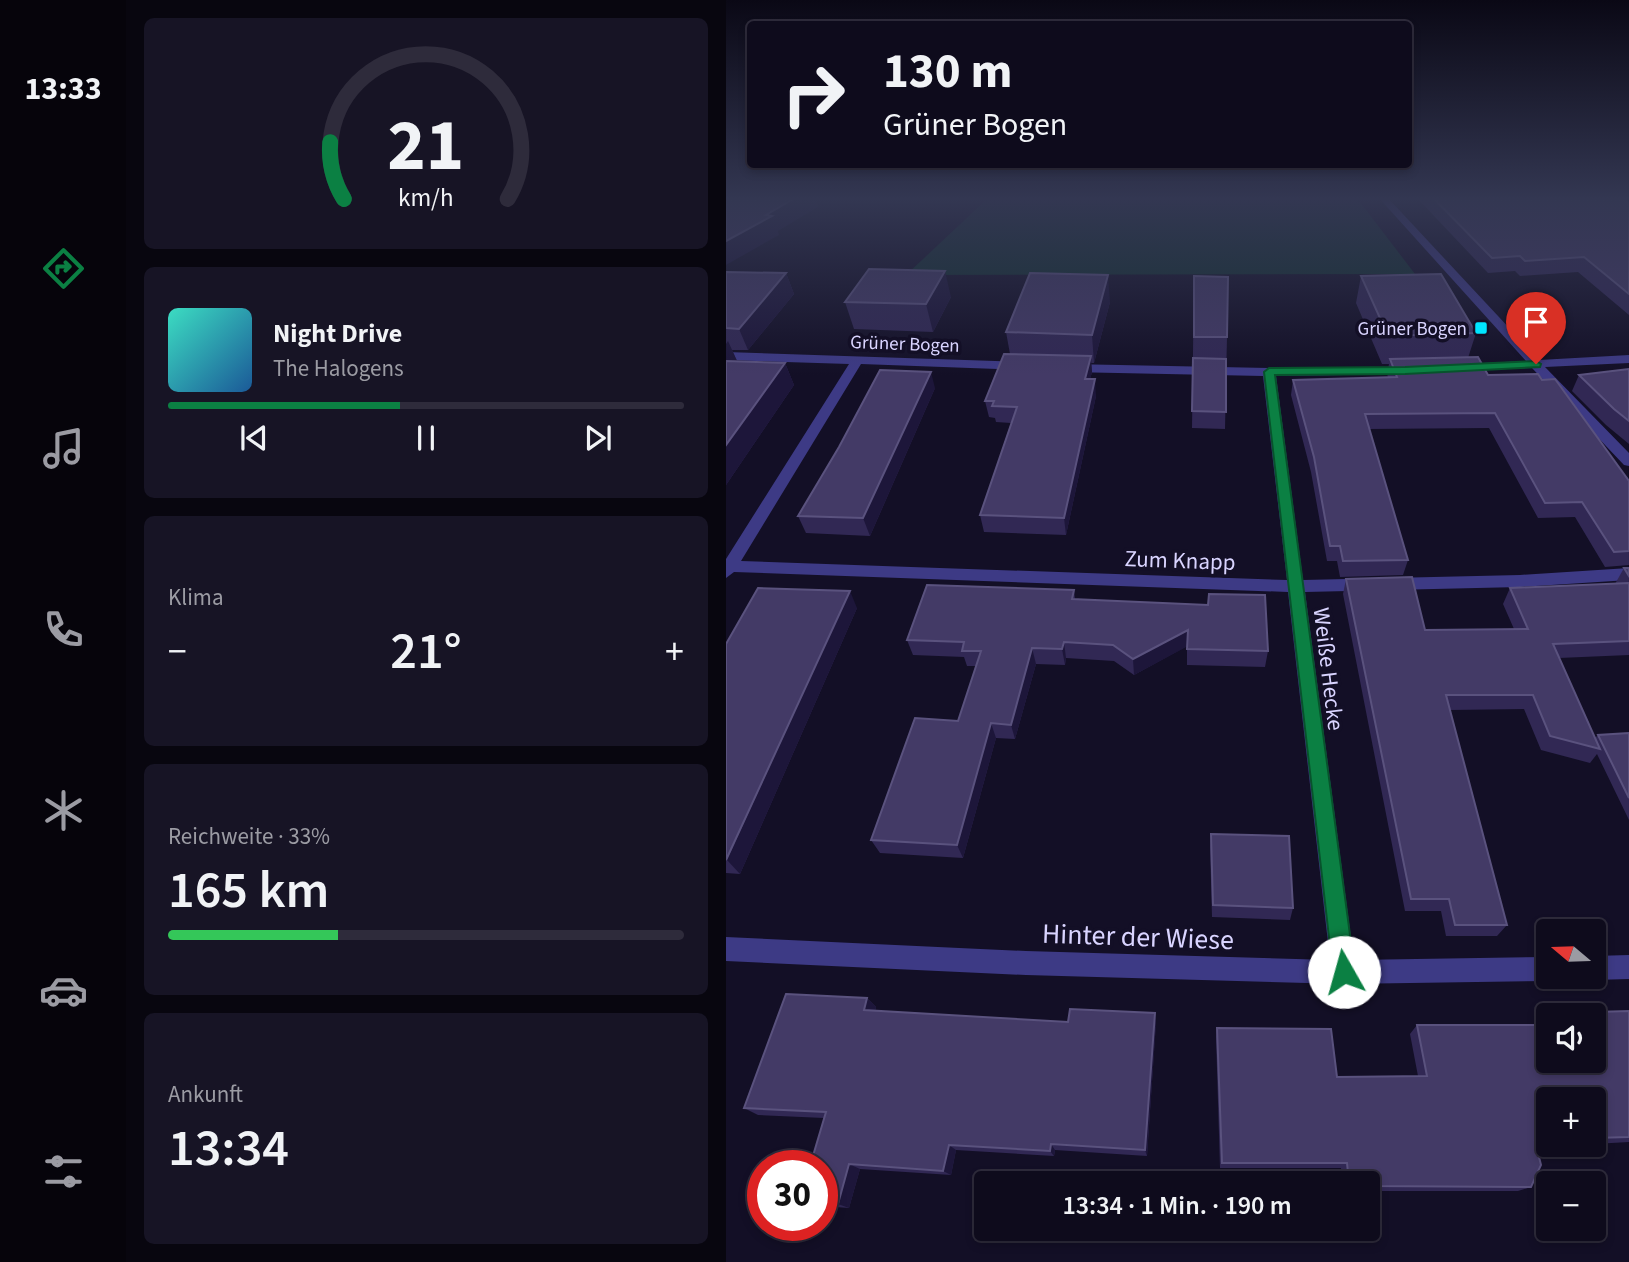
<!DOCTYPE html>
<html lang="de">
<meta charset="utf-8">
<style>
:root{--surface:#0e0b1c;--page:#171425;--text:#f1f3f6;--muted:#9b9ba3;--line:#2e2b3b;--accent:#0b8043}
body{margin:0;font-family:"Source Sans 3",sans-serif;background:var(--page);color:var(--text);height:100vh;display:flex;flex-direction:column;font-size:26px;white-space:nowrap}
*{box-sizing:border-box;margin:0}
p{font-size:23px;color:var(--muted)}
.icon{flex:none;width:38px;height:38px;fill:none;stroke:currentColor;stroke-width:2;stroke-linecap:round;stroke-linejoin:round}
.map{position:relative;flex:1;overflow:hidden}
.panel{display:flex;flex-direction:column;gap:18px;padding:18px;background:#08060f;width:600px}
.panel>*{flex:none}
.hud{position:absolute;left:21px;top:21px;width:665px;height:147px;border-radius:7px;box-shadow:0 4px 10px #0003,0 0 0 2px var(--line);background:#0e0b1c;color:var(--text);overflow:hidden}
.needle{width:46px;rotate:289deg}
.buttons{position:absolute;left:810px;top:919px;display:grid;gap:14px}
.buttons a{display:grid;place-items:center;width:70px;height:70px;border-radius:7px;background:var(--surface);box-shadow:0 4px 10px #0003,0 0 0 2px var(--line);font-size:35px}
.speed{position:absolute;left:21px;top:1150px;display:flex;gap:14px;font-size:35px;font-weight:700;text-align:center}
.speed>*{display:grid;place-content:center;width:91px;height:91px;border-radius:50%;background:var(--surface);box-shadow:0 4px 10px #0003,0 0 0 2px var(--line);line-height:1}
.speed .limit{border:10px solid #d22;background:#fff;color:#111}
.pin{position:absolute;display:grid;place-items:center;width:60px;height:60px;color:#fff;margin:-72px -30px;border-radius:50% 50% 50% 0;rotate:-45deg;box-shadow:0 0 7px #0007}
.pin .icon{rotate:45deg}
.me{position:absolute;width:77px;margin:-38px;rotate:353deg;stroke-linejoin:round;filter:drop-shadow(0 0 5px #0008)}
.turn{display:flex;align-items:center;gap:24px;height:147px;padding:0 21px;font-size:32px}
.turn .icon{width:91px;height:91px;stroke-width:2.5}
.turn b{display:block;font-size:49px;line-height:60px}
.big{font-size:52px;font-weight:600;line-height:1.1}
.panel .card{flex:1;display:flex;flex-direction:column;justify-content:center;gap:10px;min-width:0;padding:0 24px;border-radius:10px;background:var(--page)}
.panel .dial{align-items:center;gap:0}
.dial svg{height:182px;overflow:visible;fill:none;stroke:var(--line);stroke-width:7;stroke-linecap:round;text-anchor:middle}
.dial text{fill:var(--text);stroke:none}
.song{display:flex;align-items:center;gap:21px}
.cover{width:84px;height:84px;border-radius:10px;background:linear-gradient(135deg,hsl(170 70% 55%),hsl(210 70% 35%))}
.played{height:7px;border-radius:4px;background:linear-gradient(90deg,var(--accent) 45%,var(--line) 45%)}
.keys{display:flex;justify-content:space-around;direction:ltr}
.heat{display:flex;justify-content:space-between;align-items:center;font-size:38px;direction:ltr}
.charge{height:10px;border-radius:5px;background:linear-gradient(90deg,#34c759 33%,var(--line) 0)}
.trip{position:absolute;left:248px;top:1171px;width:406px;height:70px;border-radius:7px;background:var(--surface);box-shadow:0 4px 10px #0003,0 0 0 2px var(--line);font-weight:600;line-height:70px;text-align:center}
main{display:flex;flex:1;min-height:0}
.dock{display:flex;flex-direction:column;width:126px;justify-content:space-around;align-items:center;background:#06040b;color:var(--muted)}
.dock .icon{width:49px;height:49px}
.dock .on{color:var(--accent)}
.dock b{font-size:32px;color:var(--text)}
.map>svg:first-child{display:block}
.green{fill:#12302f}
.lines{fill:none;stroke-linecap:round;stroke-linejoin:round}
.minor{fill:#3d3a85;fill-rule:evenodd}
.wall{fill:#312854}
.shaded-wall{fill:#1d163a}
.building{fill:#433a66;stroke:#5a527e;stroke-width:2}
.route{fill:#0b8043;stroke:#07532c;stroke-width:2}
.poi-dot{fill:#00e5ff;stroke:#130f26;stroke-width:2.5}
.labels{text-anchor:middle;stroke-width:7;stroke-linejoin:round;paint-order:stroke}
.far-poi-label{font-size:19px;fill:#d9d4ff;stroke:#130f26;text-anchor:end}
.far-street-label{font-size:19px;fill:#d9d4ff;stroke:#130f26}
.street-label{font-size:23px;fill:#d9d4ff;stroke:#130f26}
.near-street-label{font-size:28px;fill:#d9d4ff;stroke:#130f26}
</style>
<main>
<nav class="dock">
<b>13:33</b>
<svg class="icon on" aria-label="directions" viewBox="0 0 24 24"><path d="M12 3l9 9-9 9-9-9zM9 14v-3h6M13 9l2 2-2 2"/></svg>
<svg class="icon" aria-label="music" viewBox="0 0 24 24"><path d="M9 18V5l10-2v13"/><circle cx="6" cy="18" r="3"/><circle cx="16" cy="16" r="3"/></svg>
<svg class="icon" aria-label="phone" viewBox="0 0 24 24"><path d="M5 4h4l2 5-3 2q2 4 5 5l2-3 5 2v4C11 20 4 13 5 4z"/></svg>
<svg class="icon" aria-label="climate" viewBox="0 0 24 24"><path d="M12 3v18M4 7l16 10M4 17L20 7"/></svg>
<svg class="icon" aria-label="car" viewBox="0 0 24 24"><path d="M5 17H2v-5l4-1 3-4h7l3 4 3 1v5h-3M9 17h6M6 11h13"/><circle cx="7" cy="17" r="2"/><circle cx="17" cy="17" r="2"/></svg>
<svg class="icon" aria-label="filters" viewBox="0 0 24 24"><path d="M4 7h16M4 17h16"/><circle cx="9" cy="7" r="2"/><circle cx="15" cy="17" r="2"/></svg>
</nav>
<section class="panel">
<div class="card dial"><svg viewBox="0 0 100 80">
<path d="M14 69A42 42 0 1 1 86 69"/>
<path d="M14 69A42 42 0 0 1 8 44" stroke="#0b8043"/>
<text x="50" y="56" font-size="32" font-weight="700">21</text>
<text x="50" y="72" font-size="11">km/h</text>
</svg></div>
<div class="card">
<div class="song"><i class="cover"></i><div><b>Night Drive</b><p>The Halogens</p></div></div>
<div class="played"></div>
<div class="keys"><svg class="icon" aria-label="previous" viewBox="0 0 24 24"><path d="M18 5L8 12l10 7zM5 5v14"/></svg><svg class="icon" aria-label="pause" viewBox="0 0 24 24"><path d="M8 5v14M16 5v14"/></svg><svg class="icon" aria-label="next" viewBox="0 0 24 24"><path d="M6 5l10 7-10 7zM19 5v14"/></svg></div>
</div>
<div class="card"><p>Klima</p>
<div class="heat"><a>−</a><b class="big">21°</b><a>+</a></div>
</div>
<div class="card"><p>Reichweite · 33%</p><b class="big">165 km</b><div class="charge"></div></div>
<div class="card"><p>Ankunft</p><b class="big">13:34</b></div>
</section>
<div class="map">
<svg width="903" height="1262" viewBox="0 0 903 1262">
<rect width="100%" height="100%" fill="#130f26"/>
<!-- green -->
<path class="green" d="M262,198H631L689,274L180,275Z"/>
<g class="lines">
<!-- minor -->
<g class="minor">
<path d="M653,198H662L813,360L903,355V363L819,367L903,453V466L898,465L806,368L731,371V365L735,364L800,361Z"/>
<path d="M0,352L297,362L303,366L297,370L135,364L15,561L561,580L537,376L343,372L337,368L343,364L543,368L690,367L692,370L686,374L550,376L577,580L794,575L903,568V580L794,587L579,592L628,960L822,957V976L831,978L822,981L618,984L300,975L0,961V937L300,951L604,960L562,592L8,572L0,578V559L123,364L0,360Z"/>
<path d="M903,955V979L868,980L859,977L868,976V956Z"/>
</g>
</g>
<!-- wall -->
<g class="wall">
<path d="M691,198H903V315L852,272L794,276L789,271L762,273Z"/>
<path d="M0,272L60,273L68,294L22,350H6L11,361L59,363L68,385L0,485Z"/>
<path d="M468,276L501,337L499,429L466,428Z"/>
<path d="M635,276L750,333L742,358L762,375L816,380L903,481V565L879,567L849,517L812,518L763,428L643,429L682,560L677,575L614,577L611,561H601L585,472L565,395L567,380L662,377L661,374L663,364H656L630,303Z"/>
<path d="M225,297L207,332L128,329L119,302Z"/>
<path d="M384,302L368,363H365L366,372L364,379L370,396L340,535L258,532L254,515L285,423L270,422L269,418L263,417L259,401L284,354L280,332Z"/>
<path d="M903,369V444L880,425L846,391L853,375Z"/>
<path d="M209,388L144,536L80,533L72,516Z"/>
<path d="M898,568H903V655L833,658L869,738L872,735L903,733V820L871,754L864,763L815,750L798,709L724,710L781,925L771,936H720L715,911H679L617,594L620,579L699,630L788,629L777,604L784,588L889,584Z"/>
<path d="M348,590L349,599L542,651L539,667L461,665V646L408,675L388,661L340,658L339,665L310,664L289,739L270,738L237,858L154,853L145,840L232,721L250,666H241L238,657L187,655L181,640Z"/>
<path d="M131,608L14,874L0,873V644Z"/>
<path d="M485,834L567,908L564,920L486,917L484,847Z"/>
<path d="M141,998L150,1007L149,1011L342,1022H430L421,1156L329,1150L328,1156L230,1150L225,1175L134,1169L123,1208L96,1206L98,1118L32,1115L18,1108Z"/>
<path d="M903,1011V1142L868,1144V1099H822V1144H845L810,1146L805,1187L792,1191H642V1183H616L615,1168H494L490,1037L491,1028L611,1077L692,1076L684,1034L691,1025L822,1060L868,1015H832L835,1013Z"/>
</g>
<!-- shaded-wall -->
<g class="shaded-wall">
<path d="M69,198H90L92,207L52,231L53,235L0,265V241Z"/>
<path d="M219,271L225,297L207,332L200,304Z"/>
<path d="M60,273L68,294L22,350L13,329Z"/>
<path d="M382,275L384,302L368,363L366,335Z"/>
<path d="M2,341L12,363L0,378V344Z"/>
<path d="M365,356L366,372L360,395L359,379Z"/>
<path d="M59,363L68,385L0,485V445Z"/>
<path d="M205,372L209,388L144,536L137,518Z"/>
<path d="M369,379L370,396L340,535L338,518Z"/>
<path d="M124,591L131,608L14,874L1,860Z"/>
<path d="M462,630V646L408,675L407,659Z"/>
<path d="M338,642L340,658L339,665L336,649Z"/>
<path d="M306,648L310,664L289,739L285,725Z"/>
<path d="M265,723L270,738L237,858L231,845Z"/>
<path d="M141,998L150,1007L147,1019L138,1010Z"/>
<path d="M429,1013L430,1022L421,1156L419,1150Z"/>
<path d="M325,1144L329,1150L328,1156L324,1151Z"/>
<path d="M223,1145L230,1150L225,1175L217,1171Z"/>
<path d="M123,1164L134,1169L123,1208L112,1204Z"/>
</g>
<!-- building -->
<g class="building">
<path d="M0,198H69L40,215L46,216L0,241Z"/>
<path d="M707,198H893L903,203V294L858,257L799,261L794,256L766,258Z"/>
<path d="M143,269L219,271L200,304L119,302Z"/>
<path d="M0,272L60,273L13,329L0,328Z"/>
<path d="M304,273L382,275L366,335L280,332Z"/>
<path d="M715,274L750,333L662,336L635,276Z"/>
<path d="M468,276L502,277L501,337H468Z"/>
<path d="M278,354L365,356L359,379H369L338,518L254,515L291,407L266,406L268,401H259Z"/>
<path d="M752,357L762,375L812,374L816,380L829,379L903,481V551L888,552L856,502L819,503L769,413L639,414L682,560L617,561L614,546H604L588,457L567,380L671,377L664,359Z"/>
<path d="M467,358L500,359V412L466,411Z"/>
<path d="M0,361L59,363L0,445Z"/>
<path d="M903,369V421L888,409L853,375Z"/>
<path d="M154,370L205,372L137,518L72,516L113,447Z"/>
<path d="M898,568H903V576Z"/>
<path d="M686,577L699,630L802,629L784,588L903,583V641L827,644L874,749L824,736L807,695H720L781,925H729L723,899H685L620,579Z"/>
<path d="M201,585L348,590L346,599L482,605L483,594L539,595L542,651L461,649L462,630L407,659L387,645L338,642L336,649L306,648L285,725L265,723L231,845L145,840L189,718L232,721L255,651H236L238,642L181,640Z"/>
<path d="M32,588L124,591L0,860V644Z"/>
<path d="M903,733V798L872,735Z"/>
<path d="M485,834L563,836L567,908L487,905Z"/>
<path d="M60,994L141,998L138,1010L342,1022L344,1009L429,1013L419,1150L325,1144L324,1151L223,1145L217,1171L123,1164L112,1204L96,1203V1166H84L100,1112L18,1108Z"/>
<path d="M903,1011V1137L868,1138V1099H822V1140L809,1141L815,1165L805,1187L642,1186V1183H623L621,1163H496L491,1028L605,1029L611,1077L701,1076L691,1025H822V1060H868V1015H836L835,1013Z"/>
</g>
<!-- sky -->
<linearGradient id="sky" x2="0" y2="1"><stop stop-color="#0a0815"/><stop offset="0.53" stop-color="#333752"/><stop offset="1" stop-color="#333752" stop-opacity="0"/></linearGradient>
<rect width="903" height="375" fill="url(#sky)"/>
<!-- route -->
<path class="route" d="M810,361L815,364L814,367L679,374L549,375L629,972L626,980L618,983L610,980L607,972L538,372L543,368L679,367Z"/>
<!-- markers -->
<rect class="poi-dot" x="748" y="321" width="14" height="14" rx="3.5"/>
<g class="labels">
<!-- far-poi labels -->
<g class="far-poi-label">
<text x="741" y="335">Grüner Bogen</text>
</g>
<!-- far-street labels -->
<g class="far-street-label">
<text transform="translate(179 343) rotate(2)" y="7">Grüner Bogen</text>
</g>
<!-- street labels -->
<g class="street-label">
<text transform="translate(454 560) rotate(2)" y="8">Zum Knapp</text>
<text transform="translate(603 669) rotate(83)" y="8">Weiße Hecke</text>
</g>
<!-- near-street labels -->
<g class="near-street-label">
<text transform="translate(412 936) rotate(2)" y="10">Hinter der Wiese</text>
</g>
</g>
</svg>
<div class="buttons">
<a><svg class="needle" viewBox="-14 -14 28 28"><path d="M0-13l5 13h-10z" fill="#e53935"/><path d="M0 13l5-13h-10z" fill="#9b9ba3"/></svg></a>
<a><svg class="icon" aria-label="sound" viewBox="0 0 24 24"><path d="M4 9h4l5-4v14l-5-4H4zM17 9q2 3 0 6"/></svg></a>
<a>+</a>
<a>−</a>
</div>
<div class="speed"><div class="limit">30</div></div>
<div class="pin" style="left:810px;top:364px;background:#d93025"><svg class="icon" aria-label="arrive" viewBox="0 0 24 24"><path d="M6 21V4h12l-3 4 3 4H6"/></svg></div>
<svg class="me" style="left:618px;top:972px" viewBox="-20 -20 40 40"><circle r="19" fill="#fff"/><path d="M0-13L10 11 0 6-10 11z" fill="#0b8043"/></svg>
<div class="trip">13:34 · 1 Min. · 190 m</div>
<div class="hud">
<div class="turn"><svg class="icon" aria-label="right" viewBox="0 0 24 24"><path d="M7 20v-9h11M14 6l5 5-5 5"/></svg><div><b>130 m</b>Grüner Bogen</div></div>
</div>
</div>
</main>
